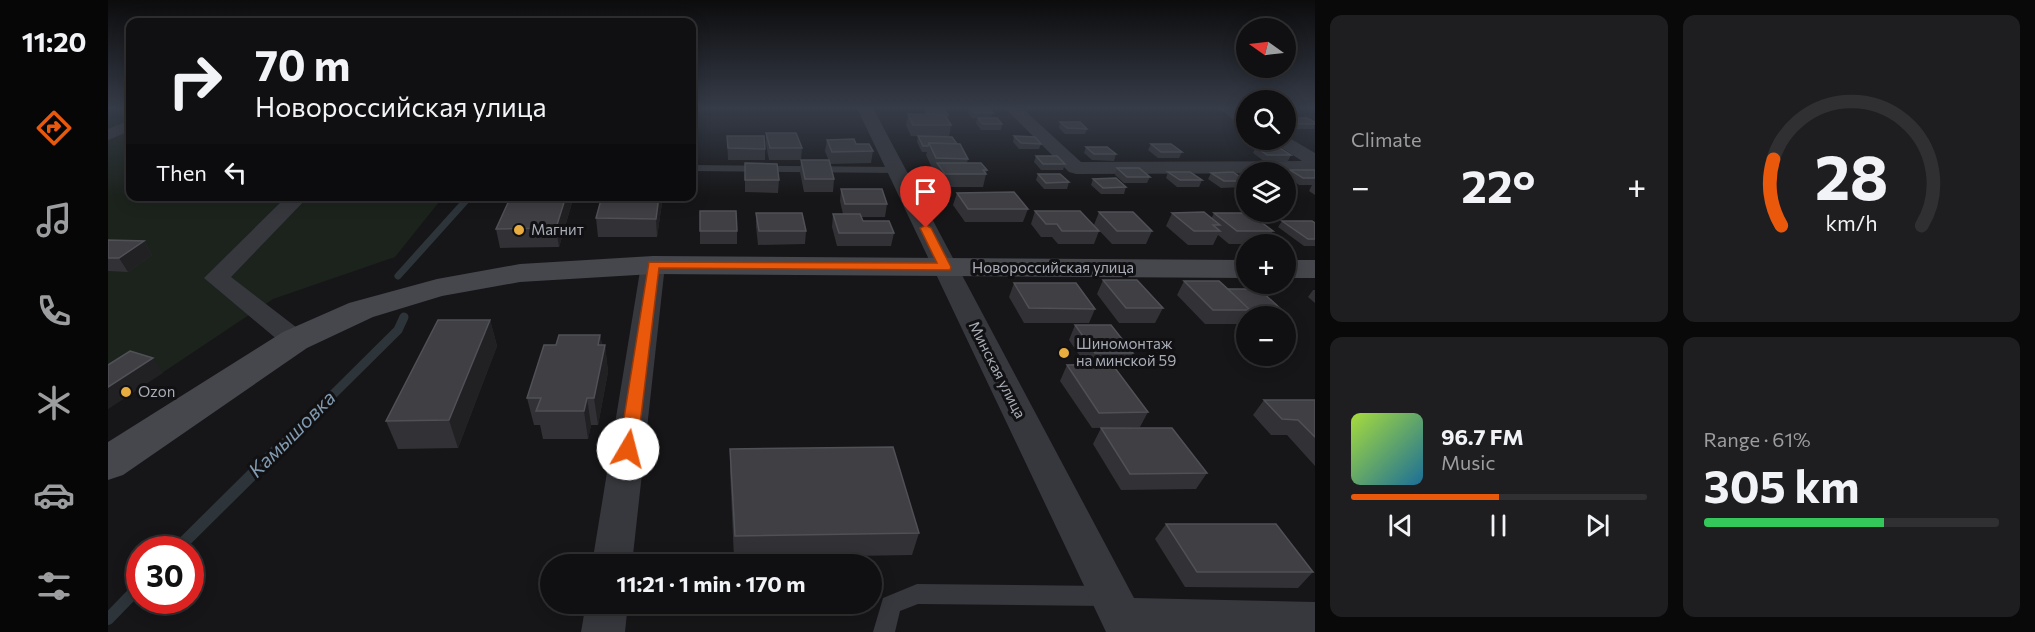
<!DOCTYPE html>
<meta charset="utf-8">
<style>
:root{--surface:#101012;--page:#1e1e20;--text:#f1f3f6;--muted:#9c9d9f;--line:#303032;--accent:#ea580c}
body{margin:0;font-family:Commissioner,sans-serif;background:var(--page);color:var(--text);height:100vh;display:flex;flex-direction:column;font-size:22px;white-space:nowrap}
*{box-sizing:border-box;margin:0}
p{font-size:20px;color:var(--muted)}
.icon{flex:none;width:33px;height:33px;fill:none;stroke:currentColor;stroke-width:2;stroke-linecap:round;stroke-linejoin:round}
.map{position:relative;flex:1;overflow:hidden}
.details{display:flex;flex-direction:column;gap:15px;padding:15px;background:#09090a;width:720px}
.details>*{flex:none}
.hud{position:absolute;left:18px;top:18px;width:570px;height:183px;border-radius:12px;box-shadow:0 3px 15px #0003,0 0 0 2px var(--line);background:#101012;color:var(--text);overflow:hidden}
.needle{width:39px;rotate:284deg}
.buttons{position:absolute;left:1128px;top:18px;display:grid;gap:12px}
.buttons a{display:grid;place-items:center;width:60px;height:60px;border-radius:50%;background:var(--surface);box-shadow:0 3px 15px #0003,0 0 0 2px var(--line);font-size:30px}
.speed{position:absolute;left:18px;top:536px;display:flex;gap:12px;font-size:30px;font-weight:700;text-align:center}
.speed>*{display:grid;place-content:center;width:78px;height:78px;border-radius:50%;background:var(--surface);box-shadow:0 3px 15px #0003,0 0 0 2px var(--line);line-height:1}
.speed .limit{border:9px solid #d22;background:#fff;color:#111}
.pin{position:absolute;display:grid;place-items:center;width:51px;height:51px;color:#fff;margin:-62px -26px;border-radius:50% 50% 50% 0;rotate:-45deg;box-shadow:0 0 6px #0007}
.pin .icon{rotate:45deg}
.me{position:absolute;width:66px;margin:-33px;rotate:8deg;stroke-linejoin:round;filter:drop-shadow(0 0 4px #0008)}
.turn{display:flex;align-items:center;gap:21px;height:126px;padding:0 30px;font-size:27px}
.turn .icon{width:78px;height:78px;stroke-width:2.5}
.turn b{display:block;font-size:42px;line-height:51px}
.then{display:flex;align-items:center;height:57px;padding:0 30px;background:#0003;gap:12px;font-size:22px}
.big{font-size:45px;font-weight:700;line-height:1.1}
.details .widget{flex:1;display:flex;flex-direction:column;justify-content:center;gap:9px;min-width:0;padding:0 21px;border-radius:12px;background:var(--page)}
.details .dial{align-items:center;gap:0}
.dial svg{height:156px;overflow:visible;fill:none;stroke:var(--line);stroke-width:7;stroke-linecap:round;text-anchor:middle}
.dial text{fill:var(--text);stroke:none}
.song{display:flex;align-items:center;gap:18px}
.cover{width:72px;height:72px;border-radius:9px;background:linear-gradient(135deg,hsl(80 70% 55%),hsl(200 70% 35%))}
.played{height:6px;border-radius:3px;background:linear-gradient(90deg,var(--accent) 50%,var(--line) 50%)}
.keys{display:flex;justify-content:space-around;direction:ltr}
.heat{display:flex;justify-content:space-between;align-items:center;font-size:33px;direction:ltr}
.charge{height:9px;border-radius:4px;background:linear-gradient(90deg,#34c759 61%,var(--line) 0)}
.details .tiles{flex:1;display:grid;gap:15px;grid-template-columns:repeat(2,1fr)}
.trip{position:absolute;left:432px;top:554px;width:342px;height:60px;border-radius:30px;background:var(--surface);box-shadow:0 3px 15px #0003,0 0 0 2px var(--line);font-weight:700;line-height:60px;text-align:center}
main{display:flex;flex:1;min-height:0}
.tabs{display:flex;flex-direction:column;width:108px;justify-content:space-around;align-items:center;background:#060607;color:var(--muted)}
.tabs .icon{width:42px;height:42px}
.tabs .on{color:var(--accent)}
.tabs b{font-size:27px;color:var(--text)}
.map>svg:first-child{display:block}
.green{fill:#1c231d}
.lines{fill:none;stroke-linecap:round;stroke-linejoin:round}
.stream-far2{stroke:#2d353b;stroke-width:7}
.stream-far1{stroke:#2d353b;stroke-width:9}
.stream{stroke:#2d353b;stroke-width:12}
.lane{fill:#37383d;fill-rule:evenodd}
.street{fill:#37383d;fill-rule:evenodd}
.secondary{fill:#45474d;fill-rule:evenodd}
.wall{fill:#323236}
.shaded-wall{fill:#212124}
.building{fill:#3f3f44;stroke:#4f5156;stroke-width:1.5}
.route{fill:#ea580c;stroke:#983908;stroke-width:1.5}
.poi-dot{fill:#e8ad3e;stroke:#111113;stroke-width:2}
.labels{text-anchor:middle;stroke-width:6;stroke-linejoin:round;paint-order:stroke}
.poi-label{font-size:15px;fill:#a9adb7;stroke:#111113;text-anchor:start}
.street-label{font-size:15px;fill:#a9adb7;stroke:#111113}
.near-water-label{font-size:20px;font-style:italic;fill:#829bb0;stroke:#111113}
</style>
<main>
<nav class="tabs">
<b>11:20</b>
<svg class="icon on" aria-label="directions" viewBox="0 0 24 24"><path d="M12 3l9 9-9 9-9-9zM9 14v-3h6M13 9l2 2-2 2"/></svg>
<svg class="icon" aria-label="music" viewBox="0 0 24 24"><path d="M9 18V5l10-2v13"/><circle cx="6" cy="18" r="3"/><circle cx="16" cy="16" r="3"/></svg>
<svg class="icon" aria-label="phone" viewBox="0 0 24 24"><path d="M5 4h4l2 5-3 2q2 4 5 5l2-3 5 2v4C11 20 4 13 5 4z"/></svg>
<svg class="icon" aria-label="climate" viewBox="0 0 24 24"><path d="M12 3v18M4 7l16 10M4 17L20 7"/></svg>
<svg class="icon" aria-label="car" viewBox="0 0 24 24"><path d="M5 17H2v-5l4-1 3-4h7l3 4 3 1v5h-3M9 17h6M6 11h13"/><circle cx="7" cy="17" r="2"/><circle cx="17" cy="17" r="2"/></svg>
<svg class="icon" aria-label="filters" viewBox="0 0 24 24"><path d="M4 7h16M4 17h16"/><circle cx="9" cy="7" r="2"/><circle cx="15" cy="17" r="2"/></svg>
</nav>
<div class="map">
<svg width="1207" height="632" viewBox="0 0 1207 632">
<rect width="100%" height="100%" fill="#161618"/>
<!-- green -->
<path class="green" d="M0,108H22V196L335,197L287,257L165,299L0,409Z"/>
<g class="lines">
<!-- stream-far2 -->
<path class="stream-far2" d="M290,276L362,196"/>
<!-- stream-far1 -->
<path class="stream-far1" d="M170,449L290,330L296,317"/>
<!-- stream -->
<g class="stream">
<path d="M69,549L172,447"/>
<path d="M0,619L32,586"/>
</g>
<!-- lane -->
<g class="lane">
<path d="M584,165L788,167L793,170L788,173L584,171Z"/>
<path d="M809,584L998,586L1005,589L1008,596L1005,603L998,606L810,604L792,611L787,632H765L775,598Z"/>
</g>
<!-- street -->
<g class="street">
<path d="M749,108H765L1026,598L1207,602V632H998Z"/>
<path d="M897,108H914L973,162L1194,161L1162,140H1178V136L1207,153V173L968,174L961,172Z"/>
<path d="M1110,108H1129L1138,113V125L1132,124Z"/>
<path d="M22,120V131L0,140V129Z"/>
<path d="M179,196H201L123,277L197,334L201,340L197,346L187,349L177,346L96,278Z"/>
<path d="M545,258L554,260L557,265L524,564H484L533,265L536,260Z"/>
<path d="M478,603H520L517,632H473Z"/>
</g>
<!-- secondary -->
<g class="secondary">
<path d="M545,256L1138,260V278L545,274L412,282L334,296L265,317L199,348L15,475L0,480V442L175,332L241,303L329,279L412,264Z"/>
<rect x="1178" y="260" width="29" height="18"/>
</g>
</g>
<!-- wall -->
<g class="wall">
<path d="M861,108H880L885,113L883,118L894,124L893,130H873L868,123L869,118H864L860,112Z"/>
<path d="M817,109L840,115L839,118L843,125L841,137L803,136L798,125L800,114H816Z"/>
<path d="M1178,110L1181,112L1179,118L1207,122L1206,129H1185L1178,125Z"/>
<path d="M585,115L586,135H584V116Z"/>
<path d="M952,122L979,129L977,134H957L951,128Z"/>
<path d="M658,133L694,148L693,160H661L658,144Z"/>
<path d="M619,136L657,149V160H620Z"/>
<path d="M810,136L849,144L860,159L859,163L879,170L875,187H834L827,175L828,170H825L818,155L819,152H814L809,142Z"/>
<path d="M906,136L933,144L931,149H911L905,142Z"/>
<path d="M719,140L748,144L765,151L763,163L722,164L717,151Z"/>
<path d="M1043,144L1074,152L1071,158H1050L1040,150Z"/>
<path d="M978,147L1008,154L1006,161L984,160L976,153Z"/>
<path d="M1148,147L1183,155L1180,161H1156L1145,153Z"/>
<path d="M928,156L957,164L955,170H933L926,162Z"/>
<path d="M693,160L726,179L725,192H696L692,172Z"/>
<path d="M637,163L671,180L670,193L637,192Z"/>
<path d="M1009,168L1042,177L1039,183H1016L1007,175Z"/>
<path d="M1182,170H1207V195L1201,191L1204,185H1191L1179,176Z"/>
<path d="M1060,172L1094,180L1091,187H1069L1058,178Z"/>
<path d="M1103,173L1138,181L1135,187L1113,188L1100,179Z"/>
<path d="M930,174L961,182L959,189H936L928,180Z"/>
<path d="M985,179L1018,187L1016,194H993L983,185Z"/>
<path d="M733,189L779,204L777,217H753L755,221L786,233L783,246H729L724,227L725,214H735L732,201Z"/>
<path d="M849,193L920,209L915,222H857L845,205Z"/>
<path d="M466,196L451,247L392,248L388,229Z"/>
<path d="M493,196H555L549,237H490L488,218L493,201Z"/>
<path d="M927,211L991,231L986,244H950L944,237H933L923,224Z"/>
<path d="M991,212L1044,231L1038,244H1004L986,225Z"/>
<path d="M648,213L698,231L697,244L650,245L648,226Z"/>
<path d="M1064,213L1103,219L1106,213L1142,219L1165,231L1158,244H1121L1110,235L1105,245H1080L1058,226Z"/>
<path d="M1174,221L1207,223V246H1196L1170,227Z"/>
<rect x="592" y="231" width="37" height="13"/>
<path d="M0,240L36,241L44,255L20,272L0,271Z"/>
<path d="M995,280L1055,308L1047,323H1011L989,294Z"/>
<path d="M1076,281L1120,289L1175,311L1171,316H1138L1134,324H1097L1069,295Z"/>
<path d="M906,283L987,309L981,323H916L901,297Z"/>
<path d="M1205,290H1207V303L1200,297Z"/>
<path d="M382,320L389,346L350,448L290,449L278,421Z"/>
<path d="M967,325L1025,353L1018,368H1007L1040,412L1032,427L984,428L952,381L959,365H978L961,340Z"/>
<path d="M492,335L494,345H497L500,372L490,425H483L480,439H435L432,425H426L419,398Z"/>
<path d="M1156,400H1207V466L1179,435H1163L1145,415Z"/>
<path d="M993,428L1099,473L1088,489L1013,490L985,444Z"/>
<path d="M622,449L811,533L804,555L626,558L622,471Z"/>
<path d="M1058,524L1205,572L1190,588L1077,587L1047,539Z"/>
</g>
<!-- shaded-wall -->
<g class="shaded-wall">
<path d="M458,196H466L451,247L448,228Z"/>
<path d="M551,196H555L549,237L548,219Z"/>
<path d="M36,241L44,255L20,272L11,258Z"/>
<path d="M382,320L389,346L350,448L341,420Z"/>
<path d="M492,335L495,354L497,345L500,372L490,425L486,398L490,345Z"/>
<path d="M45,358L55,373L0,409V387Z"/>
<path d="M479,398L483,425L480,439L476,411Z"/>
</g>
<!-- building -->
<g class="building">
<path d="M862,108H880L885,113H866Z"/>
<path d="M817,109H836L840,115L821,114Z"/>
<path d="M800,114L837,115L843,125H805Z"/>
<path d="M585,115V123H584V116Z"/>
<path d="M870,118H889L894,124H875Z"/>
<path d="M1178,118H1199L1207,122V124H1188Z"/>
<path d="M952,122H972L979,129L959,128Z"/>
<path d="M658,133H688L694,148H662Z"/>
<path d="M619,136H656L657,149L620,148Z"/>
<path d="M810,136L844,137L849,144L821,143L820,146H815Z"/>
<path d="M906,136L927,137L933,144L913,143Z"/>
<path d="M746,139L748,144H761L765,151L724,152L719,140Z"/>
<path d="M821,143L852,144L860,159L828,158Z"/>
<path d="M1043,144H1063L1074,152H1053Z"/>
<path d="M978,147H999L1008,154H986Z"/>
<path d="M1148,147L1172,148L1183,155H1159Z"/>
<path d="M928,156H949L957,164H935Z"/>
<path d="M693,160H721L726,179H697Z"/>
<path d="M637,163L669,164L671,180H637Z"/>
<path d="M829,163H873L879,170H875L878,174H837Z"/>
<path d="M1009,168H1031L1042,177H1019Z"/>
<path d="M1182,170H1207V178H1195Z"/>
<path d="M1060,172H1082L1094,180H1072Z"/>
<path d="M1125,172L1138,181H1116L1103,173Z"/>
<path d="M930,174H952L961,182L938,183Z"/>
<path d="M1008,178L1018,187L995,188L985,179Z"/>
<path d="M733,189H774L779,204H737Z"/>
<path d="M906,192L920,209H860L849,193Z"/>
<path d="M403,196H458L448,228L388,229Z"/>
<path d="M494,196H551L548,219L488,218Z"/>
<path d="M592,211H628L629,231H592Z"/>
<path d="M927,211H972L991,231H954L949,224H938Z"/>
<path d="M991,212H1025L1044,231H1009Z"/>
<path d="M1096,212L1112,225H1105L1112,231H1086L1064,213Z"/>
<path d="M648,213H694L698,231H651Z"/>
<path d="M1106,213H1134L1142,219H1149L1165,231H1129Z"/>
<path d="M725,214H752L755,221H781L786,233H731Z"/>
<path d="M1174,221H1204L1207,223V239H1200Z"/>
<path d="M0,240L36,241L11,258H0Z"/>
<path d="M995,280H1029L1055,308H1018Z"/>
<path d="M1076,281H1111L1143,310H1105Z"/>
<path d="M906,283H968L987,309L921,308Z"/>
<path d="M1120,289H1151L1175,311L1142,310Z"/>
<path d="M330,320H382L341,420L278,421Z"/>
<path d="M967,325H1003L1025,353H987Z"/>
<path d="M451,335H492L490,345H497L486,398H479L476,411H428L433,398H419L436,345H448Z"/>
<path d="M22,351L45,358L0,387V365Z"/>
<path d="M1004,364L1040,412L991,413L959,365Z"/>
<path d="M1156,400H1207V437L1190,420L1174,419Z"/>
<path d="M993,428H1064L1099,473L1022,474Z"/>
<path d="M785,447L811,533L627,536L622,449Z"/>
<path d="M1058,524H1168L1205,572H1089Z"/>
</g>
<!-- sky -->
<linearGradient id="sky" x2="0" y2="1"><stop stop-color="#0c0c0d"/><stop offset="0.55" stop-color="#363c48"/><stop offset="1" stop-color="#363c48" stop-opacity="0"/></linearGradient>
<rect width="1207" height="197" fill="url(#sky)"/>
<!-- route -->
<path class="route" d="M818,225L823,228L843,267L842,270L551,268L529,449L526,454L520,456L514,454L511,449L541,262L829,263L812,228Z"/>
<!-- markers -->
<g class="poi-dot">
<circle cx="411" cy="230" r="6"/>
<circle cx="956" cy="353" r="6"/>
<circle cx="18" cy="392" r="6"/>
</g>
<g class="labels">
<!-- poi labels -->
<g class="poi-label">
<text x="423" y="235">Магнит</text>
<text x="968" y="349">Шиномонтаж<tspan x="968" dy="17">на минской 59</tspan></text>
<text x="30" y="397">Ozon</text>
</g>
<!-- street labels -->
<g class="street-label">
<text x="945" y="273">Новороссийская улица</text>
<text transform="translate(889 370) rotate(63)" y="5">Минская улица</text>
</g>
<!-- near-water labels -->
<g class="near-water-label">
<text transform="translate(184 434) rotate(-45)" y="7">Камышовка</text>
</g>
</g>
</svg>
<div class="buttons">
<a><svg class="needle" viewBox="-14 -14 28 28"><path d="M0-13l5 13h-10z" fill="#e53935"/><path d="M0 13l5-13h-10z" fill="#9c9d9f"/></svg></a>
<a><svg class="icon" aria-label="search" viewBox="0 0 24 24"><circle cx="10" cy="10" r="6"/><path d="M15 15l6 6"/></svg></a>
<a><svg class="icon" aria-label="layers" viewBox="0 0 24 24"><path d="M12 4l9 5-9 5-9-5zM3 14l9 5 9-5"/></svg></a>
<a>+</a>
<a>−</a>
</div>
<div class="speed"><div class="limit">30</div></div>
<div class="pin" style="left:818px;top:228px;background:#d93025"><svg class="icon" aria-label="arrive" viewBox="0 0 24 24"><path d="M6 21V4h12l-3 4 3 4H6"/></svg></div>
<svg class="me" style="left:520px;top:449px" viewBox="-20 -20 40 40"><circle r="19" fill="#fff"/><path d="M0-13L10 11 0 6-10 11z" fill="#ea580c"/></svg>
<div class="trip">11:21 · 1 min · 170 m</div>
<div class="hud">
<div class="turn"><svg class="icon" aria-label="right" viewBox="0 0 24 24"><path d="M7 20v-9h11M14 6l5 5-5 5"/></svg><div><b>70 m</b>Новороссийская улица</div></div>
<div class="then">Then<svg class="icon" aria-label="left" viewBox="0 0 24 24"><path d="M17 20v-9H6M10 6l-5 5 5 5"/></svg></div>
</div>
</div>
<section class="details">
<div class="tiles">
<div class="widget"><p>Climate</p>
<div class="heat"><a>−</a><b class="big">22°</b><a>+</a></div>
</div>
<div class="widget dial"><svg viewBox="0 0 100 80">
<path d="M14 69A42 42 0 1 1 86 69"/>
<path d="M14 69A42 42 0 0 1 10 35" stroke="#ea580c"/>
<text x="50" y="56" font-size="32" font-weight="700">28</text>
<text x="50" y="72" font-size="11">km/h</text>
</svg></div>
<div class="widget">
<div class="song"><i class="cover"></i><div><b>96.7 FM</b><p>Music</p></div></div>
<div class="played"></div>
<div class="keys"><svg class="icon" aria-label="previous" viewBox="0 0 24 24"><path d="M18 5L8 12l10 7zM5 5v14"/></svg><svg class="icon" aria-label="pause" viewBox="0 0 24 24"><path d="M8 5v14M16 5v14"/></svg><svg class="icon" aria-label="next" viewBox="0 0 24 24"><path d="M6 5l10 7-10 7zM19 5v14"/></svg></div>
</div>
<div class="widget"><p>Range · 61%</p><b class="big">305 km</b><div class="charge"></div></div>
</div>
</section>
</main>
